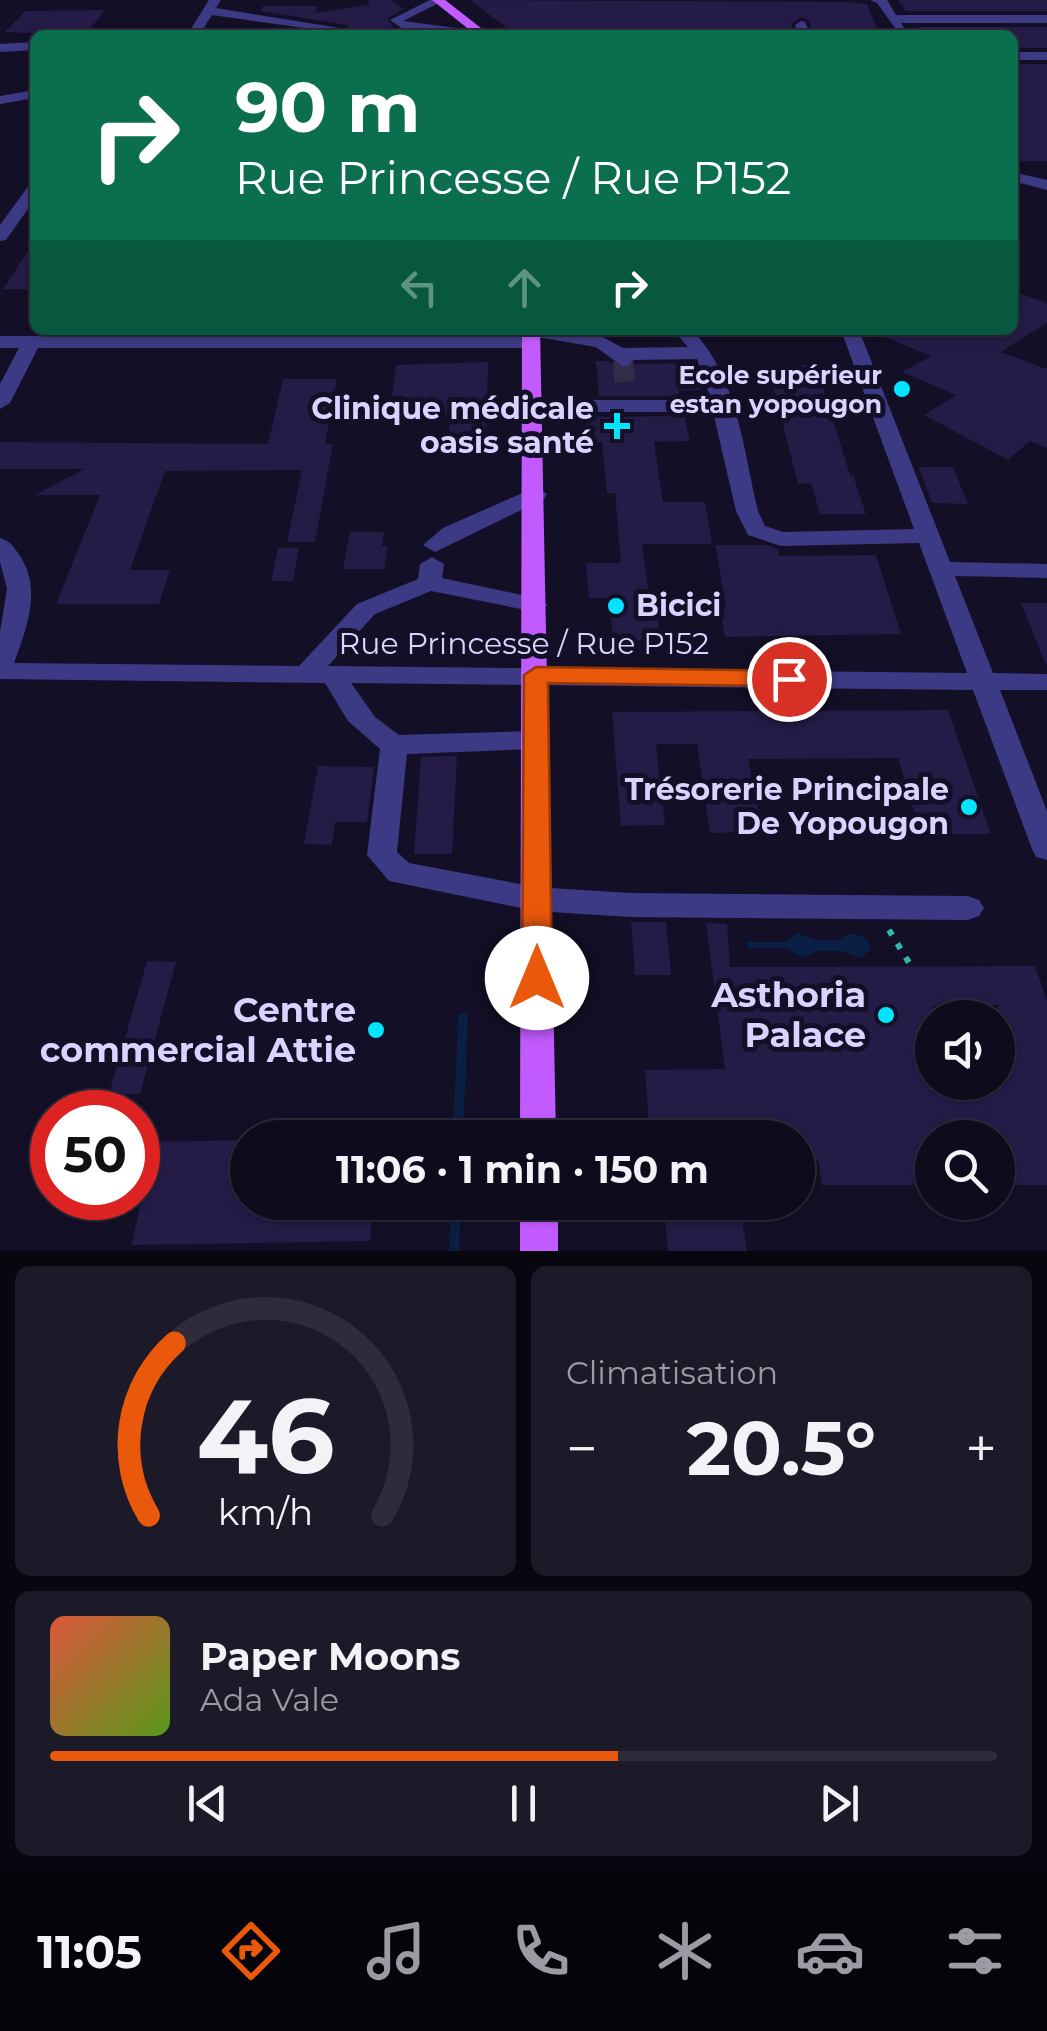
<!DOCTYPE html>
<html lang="fr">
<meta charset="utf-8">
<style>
:root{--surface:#0e0b1c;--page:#1c1929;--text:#f1f3f6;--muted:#9b9ba3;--line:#2e2b3b;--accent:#ea580c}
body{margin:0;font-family:Montserrat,sans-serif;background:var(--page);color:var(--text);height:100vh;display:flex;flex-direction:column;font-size:38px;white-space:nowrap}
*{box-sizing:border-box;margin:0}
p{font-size:32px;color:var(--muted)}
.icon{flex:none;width:55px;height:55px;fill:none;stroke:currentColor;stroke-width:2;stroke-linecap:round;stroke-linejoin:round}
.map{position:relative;height:1251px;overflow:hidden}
.details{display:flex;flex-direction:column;gap:15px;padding:15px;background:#08060f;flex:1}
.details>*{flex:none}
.guide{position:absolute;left:30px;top:30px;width:988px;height:305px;border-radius:15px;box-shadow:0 2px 8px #0004,0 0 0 2px var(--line);background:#0b6e4f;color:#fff;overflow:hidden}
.fabs{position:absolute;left:915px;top:1000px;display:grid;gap:20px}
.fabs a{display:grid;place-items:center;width:100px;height:100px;border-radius:50%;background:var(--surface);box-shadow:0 2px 8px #0004,0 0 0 2px var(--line);font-size:50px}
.speed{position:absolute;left:30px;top:1090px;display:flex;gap:20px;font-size:50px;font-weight:700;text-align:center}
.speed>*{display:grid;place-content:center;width:130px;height:130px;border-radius:50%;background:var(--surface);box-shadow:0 2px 8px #0004,0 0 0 2px var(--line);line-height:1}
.speed .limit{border:15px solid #d22;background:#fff;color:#111}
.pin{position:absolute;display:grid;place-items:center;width:85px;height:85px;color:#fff;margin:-42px;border:5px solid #fff;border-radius:50%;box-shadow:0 2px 10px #0007}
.me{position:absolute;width:110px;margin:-55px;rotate:0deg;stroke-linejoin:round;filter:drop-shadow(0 0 8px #0008)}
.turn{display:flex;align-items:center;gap:35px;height:210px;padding:0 40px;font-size:45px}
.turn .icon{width:130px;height:130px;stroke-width:2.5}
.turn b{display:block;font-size:70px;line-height:85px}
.lanes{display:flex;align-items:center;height:95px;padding:0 40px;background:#0003;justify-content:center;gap:50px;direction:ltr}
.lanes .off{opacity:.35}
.big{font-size:75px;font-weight:700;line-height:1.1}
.details .tile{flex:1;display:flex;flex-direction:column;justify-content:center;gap:15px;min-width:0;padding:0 35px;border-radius:15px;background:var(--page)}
.details .dial{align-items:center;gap:0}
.dial svg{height:260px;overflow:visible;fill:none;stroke:var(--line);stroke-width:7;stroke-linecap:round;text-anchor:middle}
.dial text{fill:var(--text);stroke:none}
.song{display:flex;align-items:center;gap:30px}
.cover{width:120px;height:120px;border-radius:15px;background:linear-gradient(135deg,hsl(10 70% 55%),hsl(90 70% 35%))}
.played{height:10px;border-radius:5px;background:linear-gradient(90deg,var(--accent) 60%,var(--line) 60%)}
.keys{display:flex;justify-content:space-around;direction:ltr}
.heat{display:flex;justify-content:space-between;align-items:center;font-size:55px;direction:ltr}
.details .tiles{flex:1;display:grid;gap:15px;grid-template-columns:1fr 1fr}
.tile:last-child{grid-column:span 2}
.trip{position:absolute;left:230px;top:1120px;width:585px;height:100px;border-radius:50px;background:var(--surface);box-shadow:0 2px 8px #0004,0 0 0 2px var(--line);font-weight:700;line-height:100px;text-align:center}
.tab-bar{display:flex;height:160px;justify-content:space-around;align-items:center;background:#06040b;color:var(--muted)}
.tab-bar .icon{width:70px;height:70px}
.tab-bar .active{color:var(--accent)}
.tab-bar b{font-size:45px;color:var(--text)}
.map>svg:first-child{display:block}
.water{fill:#0a1f44}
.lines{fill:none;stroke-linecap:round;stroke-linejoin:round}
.stream{stroke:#0a1f44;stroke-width:10}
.building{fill:#241b47;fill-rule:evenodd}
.minor-tunnel{stroke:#312d47;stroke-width:21;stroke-dasharray:21 10;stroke-linecap:butt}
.path{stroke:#2fb8b0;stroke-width:6;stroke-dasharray:6 10;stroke-linecap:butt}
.minor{fill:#3d3a85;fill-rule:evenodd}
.major{fill:#c25bff;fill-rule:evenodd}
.route{fill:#ea580c;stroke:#983908;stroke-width:2.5}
.poi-dot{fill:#00e5ff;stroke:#130f26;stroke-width:4}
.labels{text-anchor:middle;stroke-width:10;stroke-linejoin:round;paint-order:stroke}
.far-poi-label{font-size:25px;font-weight:bold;fill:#d9d4ff;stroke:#130f26;text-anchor:end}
.poi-label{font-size:30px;font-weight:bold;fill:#d9d4ff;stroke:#130f26;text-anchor:end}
.street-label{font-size:30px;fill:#d9d4ff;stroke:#130f26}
.near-poi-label{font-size:35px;font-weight:bold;fill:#d9d4ff;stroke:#130f26;text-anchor:end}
</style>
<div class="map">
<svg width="1047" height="1251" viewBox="0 0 1047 1251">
<rect width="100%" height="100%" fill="#130f26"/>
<!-- water -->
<path class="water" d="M798,933L815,940H839C848,930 860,933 869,942L871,950L860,958L841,951H817L803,958L786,948H748L747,942H785Z"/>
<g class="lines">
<!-- stream -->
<g class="stream">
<path d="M458,1138L463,1018"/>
<path d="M454,1251L456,1202"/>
</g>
</g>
<!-- building -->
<g class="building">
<path d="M369,0H391L404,9L387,18L393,27L365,31L364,35H344L350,30L347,25L260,11L263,6H318L315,13L368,5Z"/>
<path d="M470,0L849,2L867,4L878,31H866L868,35H815L808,20L802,17L791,24L795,34L516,35Z"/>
<path d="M898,0H1047V11H906Z"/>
<path d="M105,10L85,35L5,32L26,11Z"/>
<path d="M917,27H1047V48H1012V29L920,31Z"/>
<rect x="1012" y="64" width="35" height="97"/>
<path d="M35,240V289H3Z"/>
<path d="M1012,291L1047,303V323L1000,352L1047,369V448L1030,441L1008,460L924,415L956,395L902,372L931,356L870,331L1012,330Z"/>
<path d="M596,361H608L624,371L635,364L694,363L701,390H678L680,396H599Z"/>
<path d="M488,362L486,440H448L450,414H401L403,396H392L396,365Z"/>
<path d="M768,365H816L850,475H853L866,514H820L811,483L798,484Z"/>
<path d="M283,379H337L325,444H333L315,542H287L302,470L165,471L130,570H170L159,604H56L100,495H35L84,469H0V442L268,444Z"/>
<path d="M684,416L690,441L654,442L663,502H705L712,544H642L650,603H655L661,640L614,641L608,598H589L586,563H621L615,493H607L602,442L588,443L585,417Z"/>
<path d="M919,467H953L968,504L932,503Z"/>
<path d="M350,532H384L382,546H388L384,569H343Z"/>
<path d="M715,545H767L778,549L779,556L876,555L901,634L725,637L719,606H726Z"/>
<path d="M278,548H299L293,581H271Z"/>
<path d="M1021,603H1047V664L1046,665Z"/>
<path d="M948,710L991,834H921L898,758L748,759L763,832L710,833L697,744H656L665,825L621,826L612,712Z"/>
<path d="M457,756L452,854H414L421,757Z"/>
<path d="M318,766L374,767L367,822H335L332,845L304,844Z"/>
<path d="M631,922H666L671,975H635Z"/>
<path d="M706,923L727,924L730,967L1035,966L1047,1001V1185H998V1138H932V1185H822L818,1160H798V1138H650L645,1070L725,1069ZM998,1005V1082H932V1006Z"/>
<path d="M147,961L176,962L140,1094H109Z"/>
<path d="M248,1140V1202H373L370,1241L132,1245L152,1142Z"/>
<path d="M664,1206H740L747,1251H668Z"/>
</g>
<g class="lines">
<!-- minor-tunnel -->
<path class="minor-tunnel" d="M623,361L625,384"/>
<!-- path -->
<path class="path" d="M889,930L911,966"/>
<!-- minor -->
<g class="minor">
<path d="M209,0H221L216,8L346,29L340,33L212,15L199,35H187Z"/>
<path d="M430,0H445L403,21L487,32L473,35L403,29L390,20Z"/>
<path d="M870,0H887L896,15H1047V23H901L906,31L900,35L877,3Z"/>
<path d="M801,21L805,22L811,35H799L795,25Z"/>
<path d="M35,42V50L0,52V44Z"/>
<rect x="1012" y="52" width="35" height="8"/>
<path d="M35,90V98L0,104V96Z"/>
<path d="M1012,172L1047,180V190L1012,181Z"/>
<path d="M35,183V199L6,240L0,241V225L29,185Z"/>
<path d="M522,330H564L601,336L623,348L688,347L673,330H692C738,377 743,450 758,511L765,526L783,532L914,529L841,330H859L950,562L1047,564V578L955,576L993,673L1047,674V690H1000L1047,811V860L1036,857L1032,849L973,690L351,683L375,717L399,735L535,731L545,733L549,740L545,747L535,749L407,754L397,852L409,863L536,887L630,893L968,896L979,900L984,908L979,916L968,920L630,917L536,911L389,881L367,855L380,749L348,721L325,683L0,679V632L7,589L0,562V538C10,541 12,545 18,553C43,587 27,627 14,663L299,666L357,604L418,579L420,564L432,557L444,564L442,578L536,598L548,605L536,612L431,591L375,614L328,666L967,673L919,543L781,546L748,535L736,511L713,412H534L524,406L534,400H711L697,359L632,360L630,365L623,367L596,347L531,336Z"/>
<path d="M0,336H532L541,342L532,348H38L10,403L0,409V384L19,348H0Z"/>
<path d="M536,487L547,494L544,499L435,552L423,545L443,528Z"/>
</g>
<!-- major -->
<g class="major">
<path d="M432,0H445L490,35H476Z"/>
<path d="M522,330H540L556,1138H520Z"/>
<rect x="520" y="1202" width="38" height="49"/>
</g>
</g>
<!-- route -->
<path class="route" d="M536,667L789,671L801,679L789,686L548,683L552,978L547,987L537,990L526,987L522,978L524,675Z"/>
<!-- markers -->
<g class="poi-dot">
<circle cx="902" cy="389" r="10"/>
<path d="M612 411h10v10h10v10h-10v10h-10v-10h-10v-10h10z"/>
<circle cx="616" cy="606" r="10"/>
<circle cx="969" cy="807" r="10"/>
<circle cx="886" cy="1015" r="10"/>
<circle cx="376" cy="1030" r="10"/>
</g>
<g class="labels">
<!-- far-poi labels -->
<g class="far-poi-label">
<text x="882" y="384">Ecole supérieur<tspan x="882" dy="29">estan yopougon</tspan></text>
</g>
<!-- poi labels -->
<g class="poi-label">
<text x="594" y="419">Clinique médicale<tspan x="594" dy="34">oasis santé</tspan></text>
<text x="636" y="616" text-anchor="start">Bicici</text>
<text x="949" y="800">Trésorerie Principale<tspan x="949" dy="34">De Yopougon</tspan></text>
</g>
<!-- street labels -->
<g class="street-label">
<text x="524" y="654">Rue Princesse / Rue P152</text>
</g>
<!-- near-poi labels -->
<g class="near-poi-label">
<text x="866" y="1007">Asthoria<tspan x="866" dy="40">Palace</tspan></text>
<text x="356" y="1022">Centre<tspan x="356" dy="40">commercial Attie</tspan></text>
</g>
</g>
</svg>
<div class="fabs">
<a><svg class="icon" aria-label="sound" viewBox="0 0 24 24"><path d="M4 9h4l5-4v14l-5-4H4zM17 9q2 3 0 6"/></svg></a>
<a><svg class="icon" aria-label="search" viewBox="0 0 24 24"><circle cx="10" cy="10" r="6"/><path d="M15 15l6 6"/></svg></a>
</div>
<div class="speed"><div class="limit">50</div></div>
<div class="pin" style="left:789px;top:679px;background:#d93025"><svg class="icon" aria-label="arrive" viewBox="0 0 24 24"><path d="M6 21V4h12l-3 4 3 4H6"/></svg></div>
<svg class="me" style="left:537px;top:978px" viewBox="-20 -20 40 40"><circle r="19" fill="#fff"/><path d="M0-13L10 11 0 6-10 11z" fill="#ea580c"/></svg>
<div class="trip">11:06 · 1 min · 150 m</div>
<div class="guide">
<div class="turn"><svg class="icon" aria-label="right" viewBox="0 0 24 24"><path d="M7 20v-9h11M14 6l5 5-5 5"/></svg><div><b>90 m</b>Rue Princesse / Rue P152</div></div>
<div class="lanes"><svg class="icon off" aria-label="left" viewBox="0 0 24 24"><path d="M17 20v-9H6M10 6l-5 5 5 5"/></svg><svg class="icon off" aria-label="ahead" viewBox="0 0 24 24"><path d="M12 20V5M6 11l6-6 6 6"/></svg><svg class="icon" aria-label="right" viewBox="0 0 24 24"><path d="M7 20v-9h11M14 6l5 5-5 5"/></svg></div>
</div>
</div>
<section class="details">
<div class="tiles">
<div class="tile dial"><svg viewBox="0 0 100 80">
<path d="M14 69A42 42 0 1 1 86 69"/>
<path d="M14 69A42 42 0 0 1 22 16" stroke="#ea580c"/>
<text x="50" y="56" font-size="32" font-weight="700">46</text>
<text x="50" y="72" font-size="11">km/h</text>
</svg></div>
<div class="tile"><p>Climatisation</p>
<div class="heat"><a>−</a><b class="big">20.5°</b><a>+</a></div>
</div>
<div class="tile">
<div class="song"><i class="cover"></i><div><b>Paper Moons</b><p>Ada Vale</p></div></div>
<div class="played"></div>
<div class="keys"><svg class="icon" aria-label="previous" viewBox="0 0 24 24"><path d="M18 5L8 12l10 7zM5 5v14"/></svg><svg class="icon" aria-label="pause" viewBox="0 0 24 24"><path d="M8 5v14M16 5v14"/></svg><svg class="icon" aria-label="next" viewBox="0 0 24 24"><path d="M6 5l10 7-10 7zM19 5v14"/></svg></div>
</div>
</div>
</section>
<nav class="tab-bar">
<b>11:05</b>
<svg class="icon active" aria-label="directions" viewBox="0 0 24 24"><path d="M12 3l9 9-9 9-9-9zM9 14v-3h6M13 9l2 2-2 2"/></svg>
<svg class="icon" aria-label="music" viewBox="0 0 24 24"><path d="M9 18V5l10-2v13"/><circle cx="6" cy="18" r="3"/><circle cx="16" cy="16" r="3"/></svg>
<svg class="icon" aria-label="phone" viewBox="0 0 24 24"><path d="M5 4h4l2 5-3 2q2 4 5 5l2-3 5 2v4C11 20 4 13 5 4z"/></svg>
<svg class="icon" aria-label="climate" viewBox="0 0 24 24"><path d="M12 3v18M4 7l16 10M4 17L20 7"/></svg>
<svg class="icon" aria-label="car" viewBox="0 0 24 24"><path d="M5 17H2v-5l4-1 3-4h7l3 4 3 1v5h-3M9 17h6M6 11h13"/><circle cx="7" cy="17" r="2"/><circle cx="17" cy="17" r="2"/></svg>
<svg class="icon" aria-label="filters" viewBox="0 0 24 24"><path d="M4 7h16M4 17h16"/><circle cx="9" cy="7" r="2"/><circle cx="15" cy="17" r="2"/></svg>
</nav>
